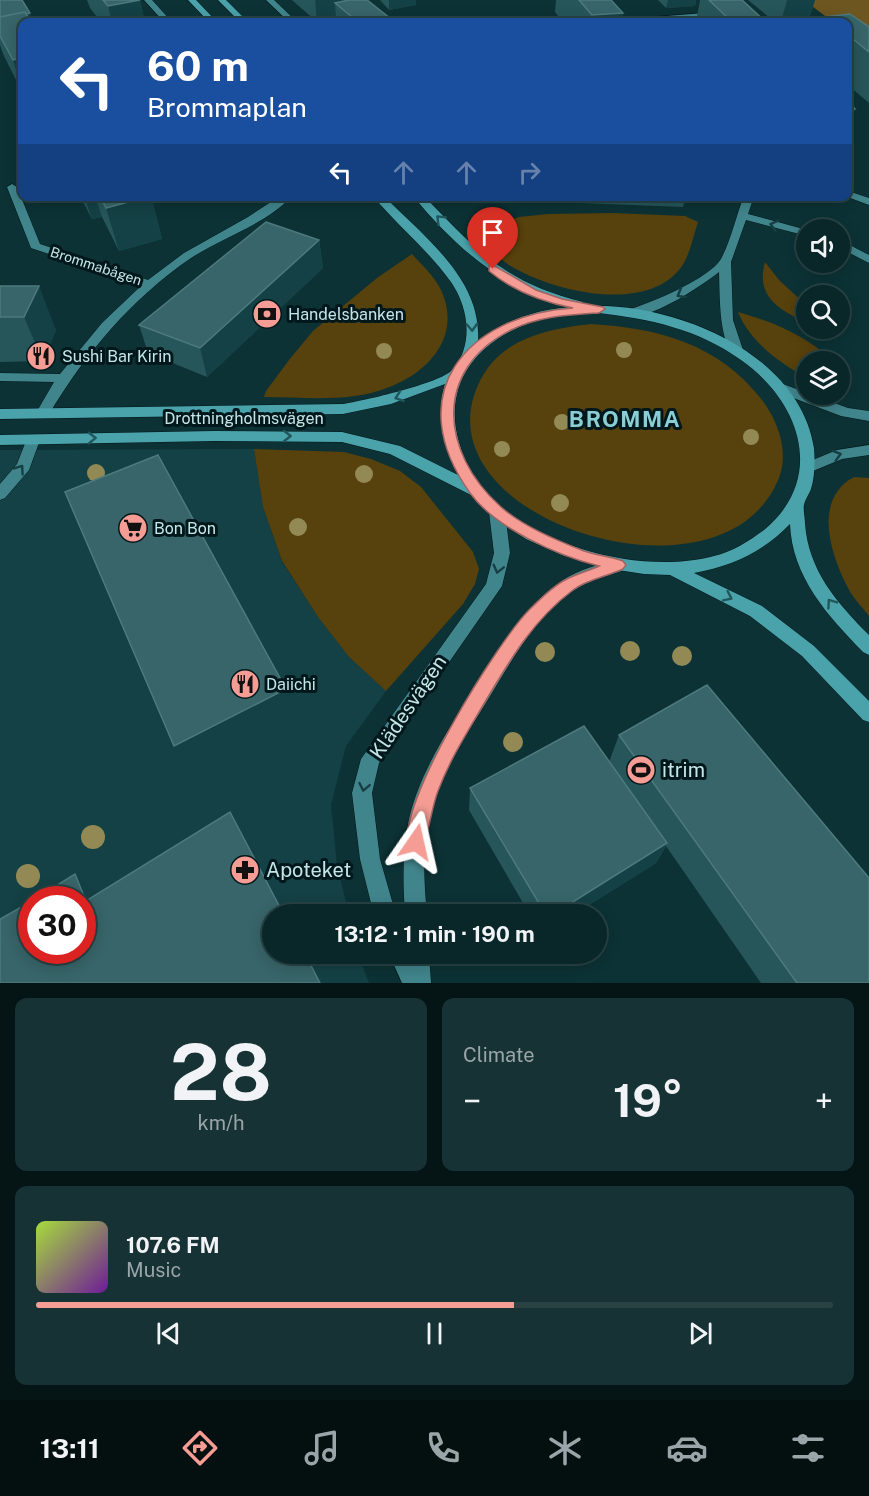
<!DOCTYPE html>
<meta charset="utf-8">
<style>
:root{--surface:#092628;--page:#173234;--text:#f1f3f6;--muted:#99a5a8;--line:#294345;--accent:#f59c95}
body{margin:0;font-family:"Public Sans",sans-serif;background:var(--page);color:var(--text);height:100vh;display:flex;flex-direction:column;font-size:22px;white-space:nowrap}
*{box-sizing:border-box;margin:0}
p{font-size:20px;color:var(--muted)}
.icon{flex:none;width:33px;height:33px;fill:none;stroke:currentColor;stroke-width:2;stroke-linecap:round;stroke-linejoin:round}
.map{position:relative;height:983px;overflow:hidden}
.panel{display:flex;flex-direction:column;gap:15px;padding:15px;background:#051516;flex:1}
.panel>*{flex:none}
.top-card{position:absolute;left:18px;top:18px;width:834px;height:183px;border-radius:12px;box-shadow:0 3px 15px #0003,0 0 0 2px var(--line);background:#1a4fa0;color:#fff;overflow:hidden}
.controls{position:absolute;left:796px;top:219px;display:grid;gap:12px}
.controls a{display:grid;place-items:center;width:54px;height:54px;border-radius:50%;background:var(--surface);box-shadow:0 3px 15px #0003,0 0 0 2px var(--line);font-size:30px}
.speed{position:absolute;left:18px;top:886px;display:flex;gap:12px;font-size:30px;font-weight:700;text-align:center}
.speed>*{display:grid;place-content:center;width:78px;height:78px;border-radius:50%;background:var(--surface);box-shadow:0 3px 15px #0003,0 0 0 2px var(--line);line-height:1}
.speed .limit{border:9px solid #d22;background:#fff;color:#111}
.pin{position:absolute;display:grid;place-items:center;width:51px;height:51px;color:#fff;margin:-62px -26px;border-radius:50% 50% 50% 0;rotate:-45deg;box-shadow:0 0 6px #0007}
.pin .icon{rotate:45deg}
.me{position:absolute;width:66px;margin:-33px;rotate:11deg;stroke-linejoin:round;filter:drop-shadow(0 0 4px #0008)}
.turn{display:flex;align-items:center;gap:21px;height:126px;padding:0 30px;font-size:27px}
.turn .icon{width:78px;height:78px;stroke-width:2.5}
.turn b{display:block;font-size:42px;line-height:51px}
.lanes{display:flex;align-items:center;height:57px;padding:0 30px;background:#0003;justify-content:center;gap:30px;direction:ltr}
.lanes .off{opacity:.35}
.big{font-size:45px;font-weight:700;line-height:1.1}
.panel .tile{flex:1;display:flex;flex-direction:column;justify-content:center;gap:9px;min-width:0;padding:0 21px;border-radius:12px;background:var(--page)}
.panel .dial{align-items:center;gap:0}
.dial b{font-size:78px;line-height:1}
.song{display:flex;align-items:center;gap:18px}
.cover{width:72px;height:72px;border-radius:9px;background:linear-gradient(135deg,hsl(80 70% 55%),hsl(280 70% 35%))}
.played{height:6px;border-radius:3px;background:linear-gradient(90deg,var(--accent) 60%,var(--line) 60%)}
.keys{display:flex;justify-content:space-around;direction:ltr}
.heat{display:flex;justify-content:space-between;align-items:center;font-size:33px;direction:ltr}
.panel .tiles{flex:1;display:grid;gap:15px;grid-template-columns:1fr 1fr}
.tile:last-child{grid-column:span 2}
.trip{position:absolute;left:262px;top:904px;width:345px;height:60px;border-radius:30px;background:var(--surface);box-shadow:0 3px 15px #0003,0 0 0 2px var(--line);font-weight:700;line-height:60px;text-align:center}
.tab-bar{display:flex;height:96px;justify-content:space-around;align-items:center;background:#040f10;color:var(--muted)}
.tab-bar .icon{width:42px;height:42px}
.tab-bar .on{color:var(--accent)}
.tab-bar b{font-size:27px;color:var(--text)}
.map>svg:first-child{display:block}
.built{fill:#144145;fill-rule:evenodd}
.green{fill:#57410c}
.forest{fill:#6e5620}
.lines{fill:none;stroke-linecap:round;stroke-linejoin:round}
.minor-casing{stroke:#03181a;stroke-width:1}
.major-casing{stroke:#03181a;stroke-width:1}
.minor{fill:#41858c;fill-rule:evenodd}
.major{fill:#4aa2ab;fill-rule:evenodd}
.tree{fill:#928954}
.wall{fill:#26565a}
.shaded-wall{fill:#144145}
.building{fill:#376569;stroke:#4d7a7d;stroke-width:1.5}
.oneway{stroke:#21565c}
.oneway2{stroke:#173e43}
.route{fill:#f59c95;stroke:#9f6561;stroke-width:1.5}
.labels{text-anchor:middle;stroke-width:6;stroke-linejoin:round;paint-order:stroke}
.far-street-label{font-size:14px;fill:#c5e6e9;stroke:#00181b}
.poi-label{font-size:16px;fill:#c5e6e9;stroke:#00181b;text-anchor:start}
.street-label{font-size:16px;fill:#c5e6e9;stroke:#00181b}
.near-street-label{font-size:20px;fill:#c5e6e9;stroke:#00181b}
.near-poi-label{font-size:20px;fill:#c5e6e9;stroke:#00181b;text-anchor:start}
.district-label{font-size:22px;font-weight:bold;letter-spacing:1.5px;fill:#8aced5;stroke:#00181b}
</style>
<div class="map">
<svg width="869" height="983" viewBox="0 0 869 983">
<rect width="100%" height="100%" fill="#0c3235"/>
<!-- built -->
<path class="built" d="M254,449L263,507L282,562L318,617L349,657L386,691L346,746L331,805L337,865L349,915H273V954H358L369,983H0V450ZM32,900H82V951H32Z"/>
<!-- green -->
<g class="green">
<path d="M613,213L685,216L698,222C694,234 691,249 685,261C654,317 552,292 509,265C497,257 486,244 475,234L519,217L548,214Z"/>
<path d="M412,254C422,265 435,277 441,290C464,340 423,378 378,391C343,402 301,397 264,397L266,391L289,360L313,331L377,278Z"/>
<path d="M765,262L779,280L807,306V323C780,310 755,297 765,262Z"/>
<path d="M738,312C774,322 805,335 833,361L807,362V378C780,363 750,342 738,312Z"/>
<path d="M591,324C658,328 719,344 762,400C776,418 786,444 782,467C779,482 771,496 761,507C680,600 422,511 478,385C498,339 546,329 591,324Z"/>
<path d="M254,449L344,452L371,459L400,471L421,487L473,552L479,569L475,584L463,604L386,691L349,657L318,617L282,561L263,507Z"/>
<path d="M854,477L869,478V616C862,607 852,597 847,586C830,553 813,499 854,477Z"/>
</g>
<!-- forest -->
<path class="forest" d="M804,0H869V51L848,22H833Z"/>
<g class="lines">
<!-- minor casing -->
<g class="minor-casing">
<g id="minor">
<path d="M144,0H152L172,22H164Z"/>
<path d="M266,0H274L297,22H289Z"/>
<path d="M718,12L719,14L715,16L639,22L624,21L628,19Z"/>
<path d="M12,184L17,187L40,244L148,280L184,253L248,217L280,196H292C265,225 223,237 191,258C131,299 84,355 48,416L43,418L36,413L54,382L0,381V373L60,374L102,323L142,285L31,248L7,187Z"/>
<path d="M848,191L869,198V205L845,196H848Z"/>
<path d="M744,196H754L748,214L807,230V236L746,220L731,262L733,320L743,350L742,353L737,354C718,349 720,289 719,272C701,286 650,321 627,316L625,313L627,310C649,304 709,279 721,259C731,240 736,216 744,196Z"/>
<path d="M840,240L869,255V263L840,248Z"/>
<path d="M780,383L848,408L869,411V421L841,416L775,391L773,388Z"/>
<path d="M33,435L40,440L29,470L5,498L0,500V484L17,464L28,436Z"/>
<path d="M869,445V455L842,459L808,473L803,472L801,468L803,464L837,450Z"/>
<path d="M497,506L502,508L505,512L510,553L502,586L379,763L372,793L380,859L396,915H374L360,859L352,793L361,759L486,584L494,553L489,512L492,508Z"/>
<path d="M618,558L624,560L626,565L624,570C607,576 588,580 573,591C534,618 511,662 487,701C464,739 438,776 429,820C422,851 424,883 427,915H405C403,883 402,851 409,819C420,772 448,730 474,689C499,650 523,607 563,580C579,569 600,565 618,558Z"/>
<path d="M389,954H429L431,983H402Z"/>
</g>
</g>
<!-- major casing -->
<g class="major-casing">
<g id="major">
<path d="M188,0H196L217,22H209Z"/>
<path d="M218,0H226L248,22H240Z"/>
<path d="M373,196H384C424,237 482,279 478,341C504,320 539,309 572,307C504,290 457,249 413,196H424C478,252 506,283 583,302L584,306C671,301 799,351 814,448C815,460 815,477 811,489C809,494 805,500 804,505C803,510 805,518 805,523C808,570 837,603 869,635V655L863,652C828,616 792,577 790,524C763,552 732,566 694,573L762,606L814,646L869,701V722L863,720L802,656L750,616L670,575L644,574L605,568L562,555L526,539L496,519L471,495L390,454L342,442L214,441L0,445V435L214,431L342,432L400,446L458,475C443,447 436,415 445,384L391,404L343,414L0,419V409L343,404C363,401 441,383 452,370C474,346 469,308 451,282C428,250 398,226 373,196ZM599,313C650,319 698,329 741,360C800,401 827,478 764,530C749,541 732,552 714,556C639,576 525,545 477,482C468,469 462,454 458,439C441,373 491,329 552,317C567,313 583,314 599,313Z"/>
</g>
</g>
<!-- minor -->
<use href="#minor" class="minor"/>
<!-- major -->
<use href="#major" class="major"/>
</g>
<!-- trees -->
<g class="tree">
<circle cx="624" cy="350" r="8"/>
<circle cx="384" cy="351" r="8"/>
<circle cx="562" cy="422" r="8"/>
<circle cx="751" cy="437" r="8"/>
<circle cx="502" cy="449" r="8"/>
<circle cx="96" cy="473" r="9"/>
<circle cx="364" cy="474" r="9"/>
<circle cx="560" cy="503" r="9"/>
<circle cx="298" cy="527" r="9"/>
<circle cx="630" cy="651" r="10"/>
<circle cx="545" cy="652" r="10"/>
<circle cx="682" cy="656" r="10"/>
<circle cx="513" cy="742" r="10"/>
<circle cx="93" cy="837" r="12"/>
<circle cx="28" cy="876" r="12"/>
</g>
<!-- wall -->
<g class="wall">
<path d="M0,0L22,22V92L4,56L0,45Z"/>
<path d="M87,0H140L145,22H158H101L90,8Z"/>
<path d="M292,0H343L358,22H336V18L317,22Z"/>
<path d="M380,0H416V5L389,10Z"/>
<path d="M556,0H611L623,13L621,22H563L555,12Z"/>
<path d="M658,0H696L695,6L666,8Z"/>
<path d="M700,0H742L766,22H696Z"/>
<path d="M748,0H815L808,22H775Z"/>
<path d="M823,17L869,27V103L848,85V22H821Z"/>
<path d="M848,101L855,109L848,130Z"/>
<path d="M80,196H151L162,239L119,251L102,217L92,219Z"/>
<path d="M532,196H686L683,207L531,201Z"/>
<path d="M319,240L323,268L207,377L148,353L139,325Z"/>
<path d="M0,286L56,330L43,361L0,362Z"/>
<path d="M619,735L869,983H761L666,846L656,863L573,915H530L469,810L470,788L609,762Z"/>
</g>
<!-- shaded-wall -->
<g class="shaded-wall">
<path d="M140,0L145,22H112L108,6Z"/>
<path d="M315,0H343V10L335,3L336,18L317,22Z"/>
<path d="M389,0H416V5L389,10Z"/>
<path d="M668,0H696L695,6L666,8Z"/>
<path d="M787,0H815L808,22H781Z"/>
<path d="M30,13L33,22H0Z"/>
<path d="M623,13L621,22H591L592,15Z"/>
<path d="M22,58V88L13,60Z"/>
<path d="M84,196H95L102,217L92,219Z"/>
<path d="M151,196L162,239L119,251L106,208Z"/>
<path d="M319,240L323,268L207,377L200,348Z"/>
<path d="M39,286L56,330L43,361L24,317Z"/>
<path d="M0,685L6,705L0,707Z"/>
<path d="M286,689L295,727L192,781L174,746Z"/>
<path d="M667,843L656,863L573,915H552Z"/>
<path d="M75,874L97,897L86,901Z"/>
</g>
<!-- building -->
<g class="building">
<path d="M0,0H22L30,13L26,14L25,12L0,17Z"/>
<path d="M103,0H140L108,6Z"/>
<path d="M349,0H367L395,22H358L335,3Z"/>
<path d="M579,0H611L623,13L592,15Z"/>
<path d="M709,0H742L766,22H732Z"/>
<path d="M25,12L31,22H22V58L13,60L0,36V17Z"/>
<path d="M850,14L869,27V52L848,35V22H831L823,17Z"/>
<path d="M156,20L158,22H141Z"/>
<path d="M848,101L855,109L848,110Z"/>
<path d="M100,196H150L106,208Z"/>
<path d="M266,222L319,240L200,348L139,325Z"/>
<path d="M0,286H39L24,317H0Z"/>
<path d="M158,455L286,689L174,746L65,492Z"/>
<path d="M707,685L869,878V983H797L619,735Z"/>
<path d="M584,726L667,843L552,915H546L470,788Z"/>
<path d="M230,812L284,915H273V954H305L320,983H0V919L32,901V951H82V900H33L75,874L86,901Z"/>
</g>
<!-- one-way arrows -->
<defs><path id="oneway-chevron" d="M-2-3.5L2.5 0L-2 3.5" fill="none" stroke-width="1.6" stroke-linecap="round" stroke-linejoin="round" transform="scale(1.5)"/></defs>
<g class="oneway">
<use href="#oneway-chevron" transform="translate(440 219) rotate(-135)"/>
<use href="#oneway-chevron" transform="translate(472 327) rotate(88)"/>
<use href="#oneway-chevron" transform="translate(399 397) rotate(161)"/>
<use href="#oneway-chevron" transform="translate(287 436)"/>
<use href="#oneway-chevron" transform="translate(92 438) rotate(-1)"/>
<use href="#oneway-chevron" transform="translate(728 597) rotate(26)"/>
<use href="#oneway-chevron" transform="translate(831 603) rotate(-125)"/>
</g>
<g class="oneway2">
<use href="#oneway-chevron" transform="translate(774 225) rotate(-165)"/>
<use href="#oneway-chevron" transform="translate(681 294) rotate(151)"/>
<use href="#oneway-chevron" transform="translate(837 455) rotate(-16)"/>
<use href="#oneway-chevron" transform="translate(20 469) rotate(-55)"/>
<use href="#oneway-chevron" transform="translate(498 569) rotate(104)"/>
<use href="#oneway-chevron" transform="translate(364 787) rotate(101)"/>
</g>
<!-- route -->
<path class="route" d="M493,265L536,290L562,299L603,307L605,309L599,313C568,315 539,316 511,330C432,370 441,453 500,506C522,526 556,540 584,551C597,555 611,557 623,561L626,565L623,569C608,576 586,580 573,590C533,620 510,660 485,702C468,731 450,759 438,791C431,809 430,830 422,848L416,851L409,848C393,809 499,639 530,609C540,599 553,586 565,580C576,574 588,571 599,566C558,556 495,528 470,493C400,395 465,315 573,308C542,302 513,291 489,271V266Z"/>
<!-- icons -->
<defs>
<g id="bank-disc" transform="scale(1.5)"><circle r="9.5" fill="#f59c95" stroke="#00181b"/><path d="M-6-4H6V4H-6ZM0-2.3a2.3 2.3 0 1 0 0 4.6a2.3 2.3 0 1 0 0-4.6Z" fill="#111"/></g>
<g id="restaurant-disc" transform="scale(1.5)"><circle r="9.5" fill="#f59c95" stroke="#00181b"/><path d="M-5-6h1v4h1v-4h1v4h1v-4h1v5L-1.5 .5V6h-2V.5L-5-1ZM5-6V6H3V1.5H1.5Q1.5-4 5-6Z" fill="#111"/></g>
<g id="supermarket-disc" transform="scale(1.5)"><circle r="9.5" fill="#f59c95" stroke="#00181b"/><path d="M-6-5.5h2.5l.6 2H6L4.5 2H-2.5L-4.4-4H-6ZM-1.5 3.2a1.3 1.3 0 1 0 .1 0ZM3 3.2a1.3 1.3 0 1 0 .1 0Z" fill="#111"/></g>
<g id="stadium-disc" transform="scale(1.5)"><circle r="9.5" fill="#f59c95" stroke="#00181b"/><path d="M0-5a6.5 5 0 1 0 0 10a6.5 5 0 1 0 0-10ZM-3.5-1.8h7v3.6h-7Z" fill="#111"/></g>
<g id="pharmacy-disc" transform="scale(1.5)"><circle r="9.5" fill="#f59c95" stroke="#00181b"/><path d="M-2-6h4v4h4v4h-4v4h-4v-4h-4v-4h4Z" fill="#111"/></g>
</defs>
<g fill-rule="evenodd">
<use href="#bank-disc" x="267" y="314"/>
<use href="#restaurant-disc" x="41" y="356"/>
<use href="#supermarket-disc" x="133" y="528"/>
<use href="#restaurant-disc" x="245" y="684"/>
<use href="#stadium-disc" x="641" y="770"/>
<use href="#pharmacy-disc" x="245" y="870"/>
</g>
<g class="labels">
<!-- far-street labels -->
<g class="far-street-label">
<text transform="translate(96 266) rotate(18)" y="5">Brommabågen</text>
</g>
<!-- poi labels -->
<g class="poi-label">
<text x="288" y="320">Handelsbanken</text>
<text x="62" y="362">Sushi Bar Kirin</text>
<text x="154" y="534">Bon Bon</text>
<text x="266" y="690">Daiichi</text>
</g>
<!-- street labels -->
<g class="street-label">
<text x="244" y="424">Drottningholmsvägen</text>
</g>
<!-- near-street labels -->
<g class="near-street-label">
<text transform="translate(408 707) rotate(-56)" y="7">Klädesvägen</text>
</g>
<!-- near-poi labels -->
<g class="near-poi-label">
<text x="662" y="777">itrim</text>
<text x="266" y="877">Apoteket</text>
</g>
<!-- district labels -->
<g class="district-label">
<text x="625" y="427">BROMMA</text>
</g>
</g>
</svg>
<div class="controls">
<a><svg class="icon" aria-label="sound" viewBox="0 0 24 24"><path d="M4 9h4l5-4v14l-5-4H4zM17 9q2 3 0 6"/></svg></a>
<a><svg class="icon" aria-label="search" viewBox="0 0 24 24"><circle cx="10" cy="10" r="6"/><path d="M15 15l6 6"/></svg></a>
<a><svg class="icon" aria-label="layers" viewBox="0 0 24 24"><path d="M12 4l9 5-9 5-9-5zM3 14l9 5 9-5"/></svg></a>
</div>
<div class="speed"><div class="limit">30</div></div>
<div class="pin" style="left:493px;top:269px;background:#d93025"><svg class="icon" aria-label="arrive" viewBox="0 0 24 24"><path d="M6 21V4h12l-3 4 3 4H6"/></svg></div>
<svg class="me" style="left:416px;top:842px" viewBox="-20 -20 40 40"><path d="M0-17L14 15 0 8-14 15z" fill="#f59c95" stroke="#fff" stroke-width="4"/></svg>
<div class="trip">13:12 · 1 min · 190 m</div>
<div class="top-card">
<div class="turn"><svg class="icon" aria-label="left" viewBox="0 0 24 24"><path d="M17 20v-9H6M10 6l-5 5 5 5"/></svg><div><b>60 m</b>Brommaplan</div></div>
<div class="lanes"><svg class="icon" aria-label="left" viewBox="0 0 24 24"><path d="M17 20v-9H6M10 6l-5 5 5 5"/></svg><svg class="icon off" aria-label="ahead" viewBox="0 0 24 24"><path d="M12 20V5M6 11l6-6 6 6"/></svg><svg class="icon off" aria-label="ahead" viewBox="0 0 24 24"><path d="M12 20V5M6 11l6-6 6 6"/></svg><svg class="icon off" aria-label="right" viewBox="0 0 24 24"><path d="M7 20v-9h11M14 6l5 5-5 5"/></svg></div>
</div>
</div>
<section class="panel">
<div class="tiles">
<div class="tile dial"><b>28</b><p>km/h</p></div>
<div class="tile"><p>Climate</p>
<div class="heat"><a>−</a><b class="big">19°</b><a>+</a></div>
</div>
<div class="tile">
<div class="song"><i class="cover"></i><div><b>107.6 FM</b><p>Music</p></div></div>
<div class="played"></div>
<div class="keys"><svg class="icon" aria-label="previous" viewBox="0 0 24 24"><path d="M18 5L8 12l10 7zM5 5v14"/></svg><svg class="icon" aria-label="pause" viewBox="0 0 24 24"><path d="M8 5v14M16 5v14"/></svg><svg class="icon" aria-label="next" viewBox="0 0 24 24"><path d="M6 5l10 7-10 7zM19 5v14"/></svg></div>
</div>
</div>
</section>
<nav class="tab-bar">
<b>13:11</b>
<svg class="icon on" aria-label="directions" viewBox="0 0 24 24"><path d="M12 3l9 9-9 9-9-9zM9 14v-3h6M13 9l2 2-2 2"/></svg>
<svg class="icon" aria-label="music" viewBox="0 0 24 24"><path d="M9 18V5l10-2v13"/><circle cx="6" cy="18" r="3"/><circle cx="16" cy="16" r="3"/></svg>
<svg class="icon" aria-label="phone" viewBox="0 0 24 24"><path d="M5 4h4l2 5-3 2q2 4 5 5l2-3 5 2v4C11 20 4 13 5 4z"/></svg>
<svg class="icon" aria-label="climate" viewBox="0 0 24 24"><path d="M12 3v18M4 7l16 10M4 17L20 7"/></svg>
<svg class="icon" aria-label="car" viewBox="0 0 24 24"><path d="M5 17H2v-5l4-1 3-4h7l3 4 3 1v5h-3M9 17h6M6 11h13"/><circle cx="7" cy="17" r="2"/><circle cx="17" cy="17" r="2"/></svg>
<svg class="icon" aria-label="filters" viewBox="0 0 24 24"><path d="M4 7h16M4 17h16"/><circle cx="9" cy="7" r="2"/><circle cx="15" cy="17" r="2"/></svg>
</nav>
